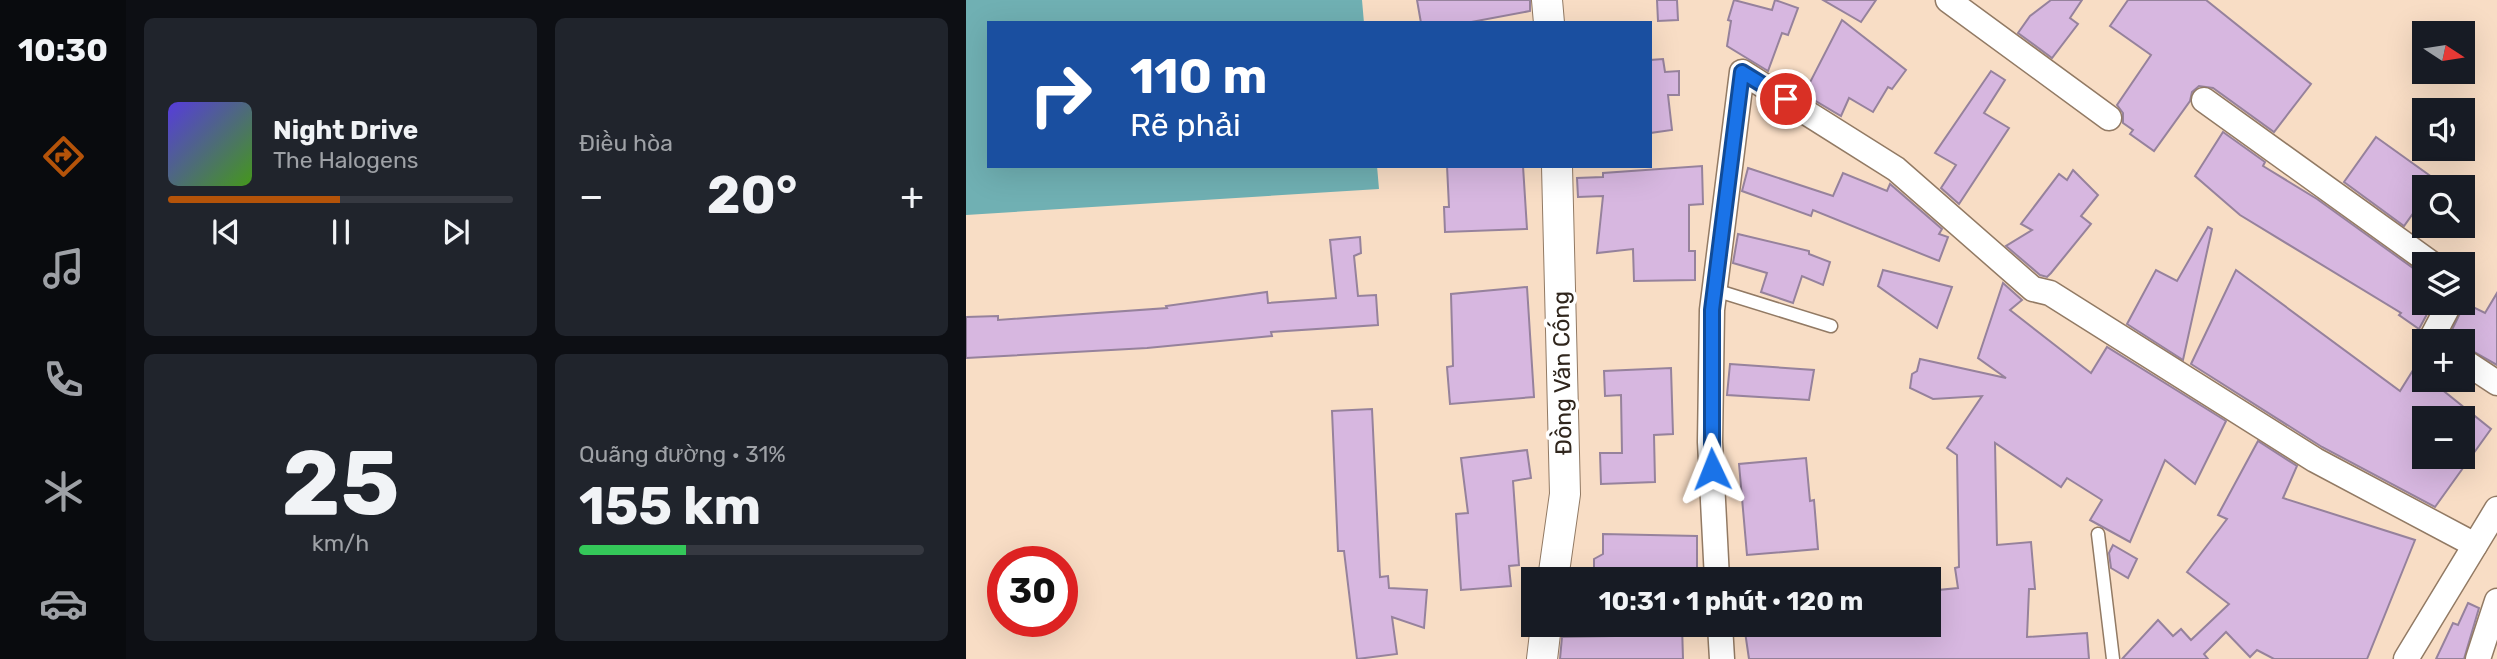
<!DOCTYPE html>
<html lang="vi">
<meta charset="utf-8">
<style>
:root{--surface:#171b24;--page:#20242c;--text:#f1f3f6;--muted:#9ea1a6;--line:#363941;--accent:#b45309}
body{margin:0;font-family:Rubik,sans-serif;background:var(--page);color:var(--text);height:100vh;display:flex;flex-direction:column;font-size:26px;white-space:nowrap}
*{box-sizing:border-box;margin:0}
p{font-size:23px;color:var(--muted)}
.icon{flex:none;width:38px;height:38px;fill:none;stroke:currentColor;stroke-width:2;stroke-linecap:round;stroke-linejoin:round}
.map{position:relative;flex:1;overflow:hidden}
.side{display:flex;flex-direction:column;gap:18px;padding:18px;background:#0d0f14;width:840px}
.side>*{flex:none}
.top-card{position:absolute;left:21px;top:21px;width:665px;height:147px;border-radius:0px;box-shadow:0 7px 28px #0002;background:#1a4fa0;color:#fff;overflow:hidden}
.needle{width:46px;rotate:102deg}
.buttons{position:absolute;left:1446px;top:21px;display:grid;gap:14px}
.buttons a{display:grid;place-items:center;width:63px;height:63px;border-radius:0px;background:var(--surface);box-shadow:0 7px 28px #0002;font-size:35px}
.speed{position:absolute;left:21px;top:546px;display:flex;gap:14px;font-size:35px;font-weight:700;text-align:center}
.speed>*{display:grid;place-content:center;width:91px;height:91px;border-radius:50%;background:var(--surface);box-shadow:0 7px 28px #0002;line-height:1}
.speed .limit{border:10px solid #d22;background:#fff;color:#111}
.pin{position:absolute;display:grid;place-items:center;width:60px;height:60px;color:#fff;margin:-30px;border:4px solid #fff;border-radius:50%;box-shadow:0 2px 7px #0007}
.me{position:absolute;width:77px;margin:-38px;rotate:358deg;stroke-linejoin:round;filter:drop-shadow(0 0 5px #0008)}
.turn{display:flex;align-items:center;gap:24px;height:147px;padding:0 28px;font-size:32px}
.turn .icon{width:91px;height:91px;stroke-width:2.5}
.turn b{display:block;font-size:49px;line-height:60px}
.big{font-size:52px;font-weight:700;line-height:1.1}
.side .widget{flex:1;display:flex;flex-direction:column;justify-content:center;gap:10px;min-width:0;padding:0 24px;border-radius:10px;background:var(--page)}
.side .dial{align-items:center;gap:0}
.dial b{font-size:91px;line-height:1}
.song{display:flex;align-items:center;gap:21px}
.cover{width:84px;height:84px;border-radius:10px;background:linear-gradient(135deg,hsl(250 70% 55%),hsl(100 70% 35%))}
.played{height:7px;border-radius:4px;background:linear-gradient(90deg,var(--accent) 50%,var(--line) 50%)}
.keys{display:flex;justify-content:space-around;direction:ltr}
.heat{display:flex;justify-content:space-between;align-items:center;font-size:38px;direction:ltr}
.charge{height:10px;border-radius:5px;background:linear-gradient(90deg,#34c759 31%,var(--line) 0)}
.side .tiles{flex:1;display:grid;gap:18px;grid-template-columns:repeat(2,1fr)}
.trip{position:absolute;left:555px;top:567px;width:420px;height:70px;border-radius:0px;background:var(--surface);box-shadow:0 7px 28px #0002;font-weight:700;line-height:70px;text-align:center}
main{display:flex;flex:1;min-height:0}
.dock{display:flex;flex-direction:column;width:126px;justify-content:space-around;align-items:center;background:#090b0e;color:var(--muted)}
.dock .icon{width:49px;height:49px}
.dock .active{color:var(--accent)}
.dock b{font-size:32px;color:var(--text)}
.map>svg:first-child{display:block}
.water{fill:#70b0b3}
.building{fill:#d7b7e0;stroke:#96829c;stroke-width:2;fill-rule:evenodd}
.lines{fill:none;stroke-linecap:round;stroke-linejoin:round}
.service-casing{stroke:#927a64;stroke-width:15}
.minor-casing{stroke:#927a64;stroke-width:27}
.tertiary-casing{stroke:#927a64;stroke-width:32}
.service{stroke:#fff;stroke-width:12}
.minor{stroke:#fff;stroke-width:24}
.tertiary{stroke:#fff;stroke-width:30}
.route-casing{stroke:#114b97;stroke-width:18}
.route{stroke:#1a73e8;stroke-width:12}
.labels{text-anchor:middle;stroke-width:7;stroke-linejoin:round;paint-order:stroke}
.street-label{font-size:23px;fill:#30261d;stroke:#fff}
</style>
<main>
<nav class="dock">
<b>10:30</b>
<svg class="icon active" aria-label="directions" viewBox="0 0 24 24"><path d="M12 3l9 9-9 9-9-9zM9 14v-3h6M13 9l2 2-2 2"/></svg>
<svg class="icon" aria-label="music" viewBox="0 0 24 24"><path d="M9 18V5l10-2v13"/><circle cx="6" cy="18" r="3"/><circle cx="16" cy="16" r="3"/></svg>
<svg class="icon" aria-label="phone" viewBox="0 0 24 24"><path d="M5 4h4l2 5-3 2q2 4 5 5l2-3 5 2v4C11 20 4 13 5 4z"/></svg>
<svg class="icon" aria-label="climate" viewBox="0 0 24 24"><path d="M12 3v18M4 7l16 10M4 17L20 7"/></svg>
<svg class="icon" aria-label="car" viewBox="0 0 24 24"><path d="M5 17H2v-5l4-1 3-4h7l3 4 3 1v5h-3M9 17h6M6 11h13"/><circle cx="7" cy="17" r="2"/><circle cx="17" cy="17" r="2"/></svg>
</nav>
<section class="side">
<div class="tiles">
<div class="widget">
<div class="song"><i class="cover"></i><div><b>Night Drive</b><p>The Halogens</p></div></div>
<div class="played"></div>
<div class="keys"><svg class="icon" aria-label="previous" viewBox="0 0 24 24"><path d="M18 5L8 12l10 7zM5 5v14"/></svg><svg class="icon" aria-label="pause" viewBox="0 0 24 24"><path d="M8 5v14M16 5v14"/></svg><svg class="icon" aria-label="next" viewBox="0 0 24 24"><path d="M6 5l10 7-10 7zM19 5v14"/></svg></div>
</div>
<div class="widget"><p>Điều hòa</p>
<div class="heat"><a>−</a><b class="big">20°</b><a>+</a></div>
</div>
<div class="widget dial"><b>25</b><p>km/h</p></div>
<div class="widget"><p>Quãng đường · 31%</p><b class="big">155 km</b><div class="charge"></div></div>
</div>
</section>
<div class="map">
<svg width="1531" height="659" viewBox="0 0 1531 659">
<rect width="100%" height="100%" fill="#f8ddc5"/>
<!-- water -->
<path class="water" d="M0,0H396L398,23H23V166H411L413,189L0,215Z"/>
<!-- building -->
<g class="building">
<path d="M451,0H564V11L500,23H455Z"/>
<path d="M691,0H711L712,20L692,21Z"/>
<path d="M768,0L806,10L809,0L832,8L822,35L816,33L802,71L761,46L765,21L762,20Z"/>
<path d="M857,0H910L895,22Z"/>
<path d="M1085,0H1116L1104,18L1112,24L1086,58L1052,33L1064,16Z"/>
<path d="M1162,0H1240L1345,84L1308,132L1247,88L1233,86L1226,92L1224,101L1188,151L1164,134L1167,130L1157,123V113L1151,105L1185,55L1144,26Z"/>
<path d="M876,20L940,70L926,89L922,87L907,112L883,98L875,116L838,94Z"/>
<path d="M697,59L699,72L713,71V95H702L706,130L684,133V60Z"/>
<path d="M1025,71L1039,80L1018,113L1043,128L993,204L975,188L990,165L969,153Z"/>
<path d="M1257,132L1299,162L1297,166L1351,199L1458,276V303H1467L1453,329L1433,315L1435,313L1274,215L1229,176Z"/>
<path d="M1410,137L1470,180L1465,187H1458V198L1438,226L1378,182Z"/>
<path d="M481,166H557L561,229L479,232L478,207H483Z"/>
<path d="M736,166L737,204L723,205V251H729V280L668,281L667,249L631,253L637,196L612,197L611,178L637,177V173Z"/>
<path d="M782,168L867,196L877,173L921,191L924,184L976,229L973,234L982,237L973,261L847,210L845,216L776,191Z"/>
<path d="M1107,170L1132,195L1115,216L1125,224L1085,273L1081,277L1074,275L1040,246L1066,230L1055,224L1093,174L1101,180Z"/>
<path d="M1242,227L1246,229L1217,360L1161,324L1190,270L1211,281Z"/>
<path d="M772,234L843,251V254L864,262L857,285L836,276L827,303L795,292L801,273L767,263Z"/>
<path d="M394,237L395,253L388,256L392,296L410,295L412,325L305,332L306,336L181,348L0,358V317L32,316V320L201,308L200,306L301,292L302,303L370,298L364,240Z"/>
<path d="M917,270L986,287L971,328L912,286Z"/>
<path d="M1270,270L1434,391L1449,367L1458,374V380H1464L1525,429L1469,507L1356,447L1225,364ZM1458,418H1496V457H1458Z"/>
<path d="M1037,283L1056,300L1044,310L1121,370L1125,373L1141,347L1260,421L1229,484L1199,460L1164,542L1124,520L1136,500L1101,478L1095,487L1029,443L1031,545L1065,542L1069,589H1063L1061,637L1121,633L1123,659H783L778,625H962V591L992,588L989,568L993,567L991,455L981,448L1016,396L967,399L944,388L946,374L951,371L954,359L1040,378L1012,358Z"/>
<path d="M561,287L568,397L484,404L481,367L487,366L485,294Z"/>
<path d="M1531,293V365L1496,345V341H1483L1482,338L1499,303L1519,313Z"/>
<path d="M764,364L848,370L843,400L761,395Z"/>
<path d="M705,368L707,434L688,435L689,482L635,484L634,453H656L655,395L639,396L638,371Z"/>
<path d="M406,409L414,577L422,576L423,588L461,590L458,628L426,617L431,654L391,659L378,551H372L366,411Z"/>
<path d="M1292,441L1331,466L1317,498L1449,540L1401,659H1308L1291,650L1284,657L1260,632L1238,654L1242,659H1156L1192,620L1207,636L1215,629L1225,640L1263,604L1221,572L1261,519L1252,515Z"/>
<path d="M561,450L565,478L547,481L553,565L543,566L545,586L495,590L490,514L502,513L495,458Z"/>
<path d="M840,458L844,501L848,500L852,549L781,555L773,464Z"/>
<path d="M637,534L731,536V573L694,572L628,579V559L637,554Z"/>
<path d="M1147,545L1171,559L1162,578L1145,568L1143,553Z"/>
<path d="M1502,603L1513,608L1498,659H1470L1487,623L1492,625Z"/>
<path d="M647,625H716L717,659H594L596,637L648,636Z"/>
</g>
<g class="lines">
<!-- service casing -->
<g class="service-casing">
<g id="service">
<path d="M749,290L865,326"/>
<path d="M1132,534L1147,659"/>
</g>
</g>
<!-- minor casing -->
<g class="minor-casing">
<g id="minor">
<path d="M982,0L1143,118"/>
<path d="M1238,100L1466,264"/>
<path d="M1468,341L1465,339L1484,303"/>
<path d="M1496,360L1531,383"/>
<path d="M751,579L744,442L746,310L776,72L930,169L1067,289L1084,293L1349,460L1509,545"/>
<path d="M754,625L756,659"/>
<path d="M1440,659L1531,509"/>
<path d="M1512,659L1531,601"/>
</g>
</g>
<!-- tertiary casing -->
<g class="tertiary-casing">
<g id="tertiary">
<path d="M581,0L583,23"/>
<path d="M587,579L599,494L591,166"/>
<path d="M576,659L580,625"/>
</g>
</g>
<!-- service -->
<use href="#service" class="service"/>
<!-- minor -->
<use href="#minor" class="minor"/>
<!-- tertiary -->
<use href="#tertiary" class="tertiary"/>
</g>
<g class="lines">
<!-- route casing -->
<g class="route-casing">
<path id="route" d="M746,469V310L776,72L820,99"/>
</g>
<!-- route -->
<use href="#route" class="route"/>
</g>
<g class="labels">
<!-- street labels -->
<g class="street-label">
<text transform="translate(596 373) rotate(-91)" y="8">Đồng Văn Cống</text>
</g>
</g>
</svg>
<div class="buttons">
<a><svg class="needle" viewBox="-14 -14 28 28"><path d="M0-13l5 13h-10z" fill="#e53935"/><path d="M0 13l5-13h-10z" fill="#9ea1a6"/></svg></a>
<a><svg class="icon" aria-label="sound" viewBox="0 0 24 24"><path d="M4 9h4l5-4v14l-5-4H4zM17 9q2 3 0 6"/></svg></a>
<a><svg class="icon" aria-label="search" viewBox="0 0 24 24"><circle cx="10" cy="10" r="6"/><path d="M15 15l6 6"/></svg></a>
<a><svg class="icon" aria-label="layers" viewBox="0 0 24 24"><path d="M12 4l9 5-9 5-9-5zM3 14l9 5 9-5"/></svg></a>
<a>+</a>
<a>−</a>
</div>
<div class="speed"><div class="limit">30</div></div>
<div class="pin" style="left:820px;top:99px;background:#d93025"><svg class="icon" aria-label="arrive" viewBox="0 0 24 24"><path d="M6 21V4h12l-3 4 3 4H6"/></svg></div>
<svg class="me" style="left:746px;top:469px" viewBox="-20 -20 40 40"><path d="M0-17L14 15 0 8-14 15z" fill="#1a73e8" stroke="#fff" stroke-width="4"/></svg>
<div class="trip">10:31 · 1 phút · 120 m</div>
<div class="top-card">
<div class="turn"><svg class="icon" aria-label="right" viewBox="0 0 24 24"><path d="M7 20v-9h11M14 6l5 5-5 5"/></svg><div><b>110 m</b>Rẽ phải</div></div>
</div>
</div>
</main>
